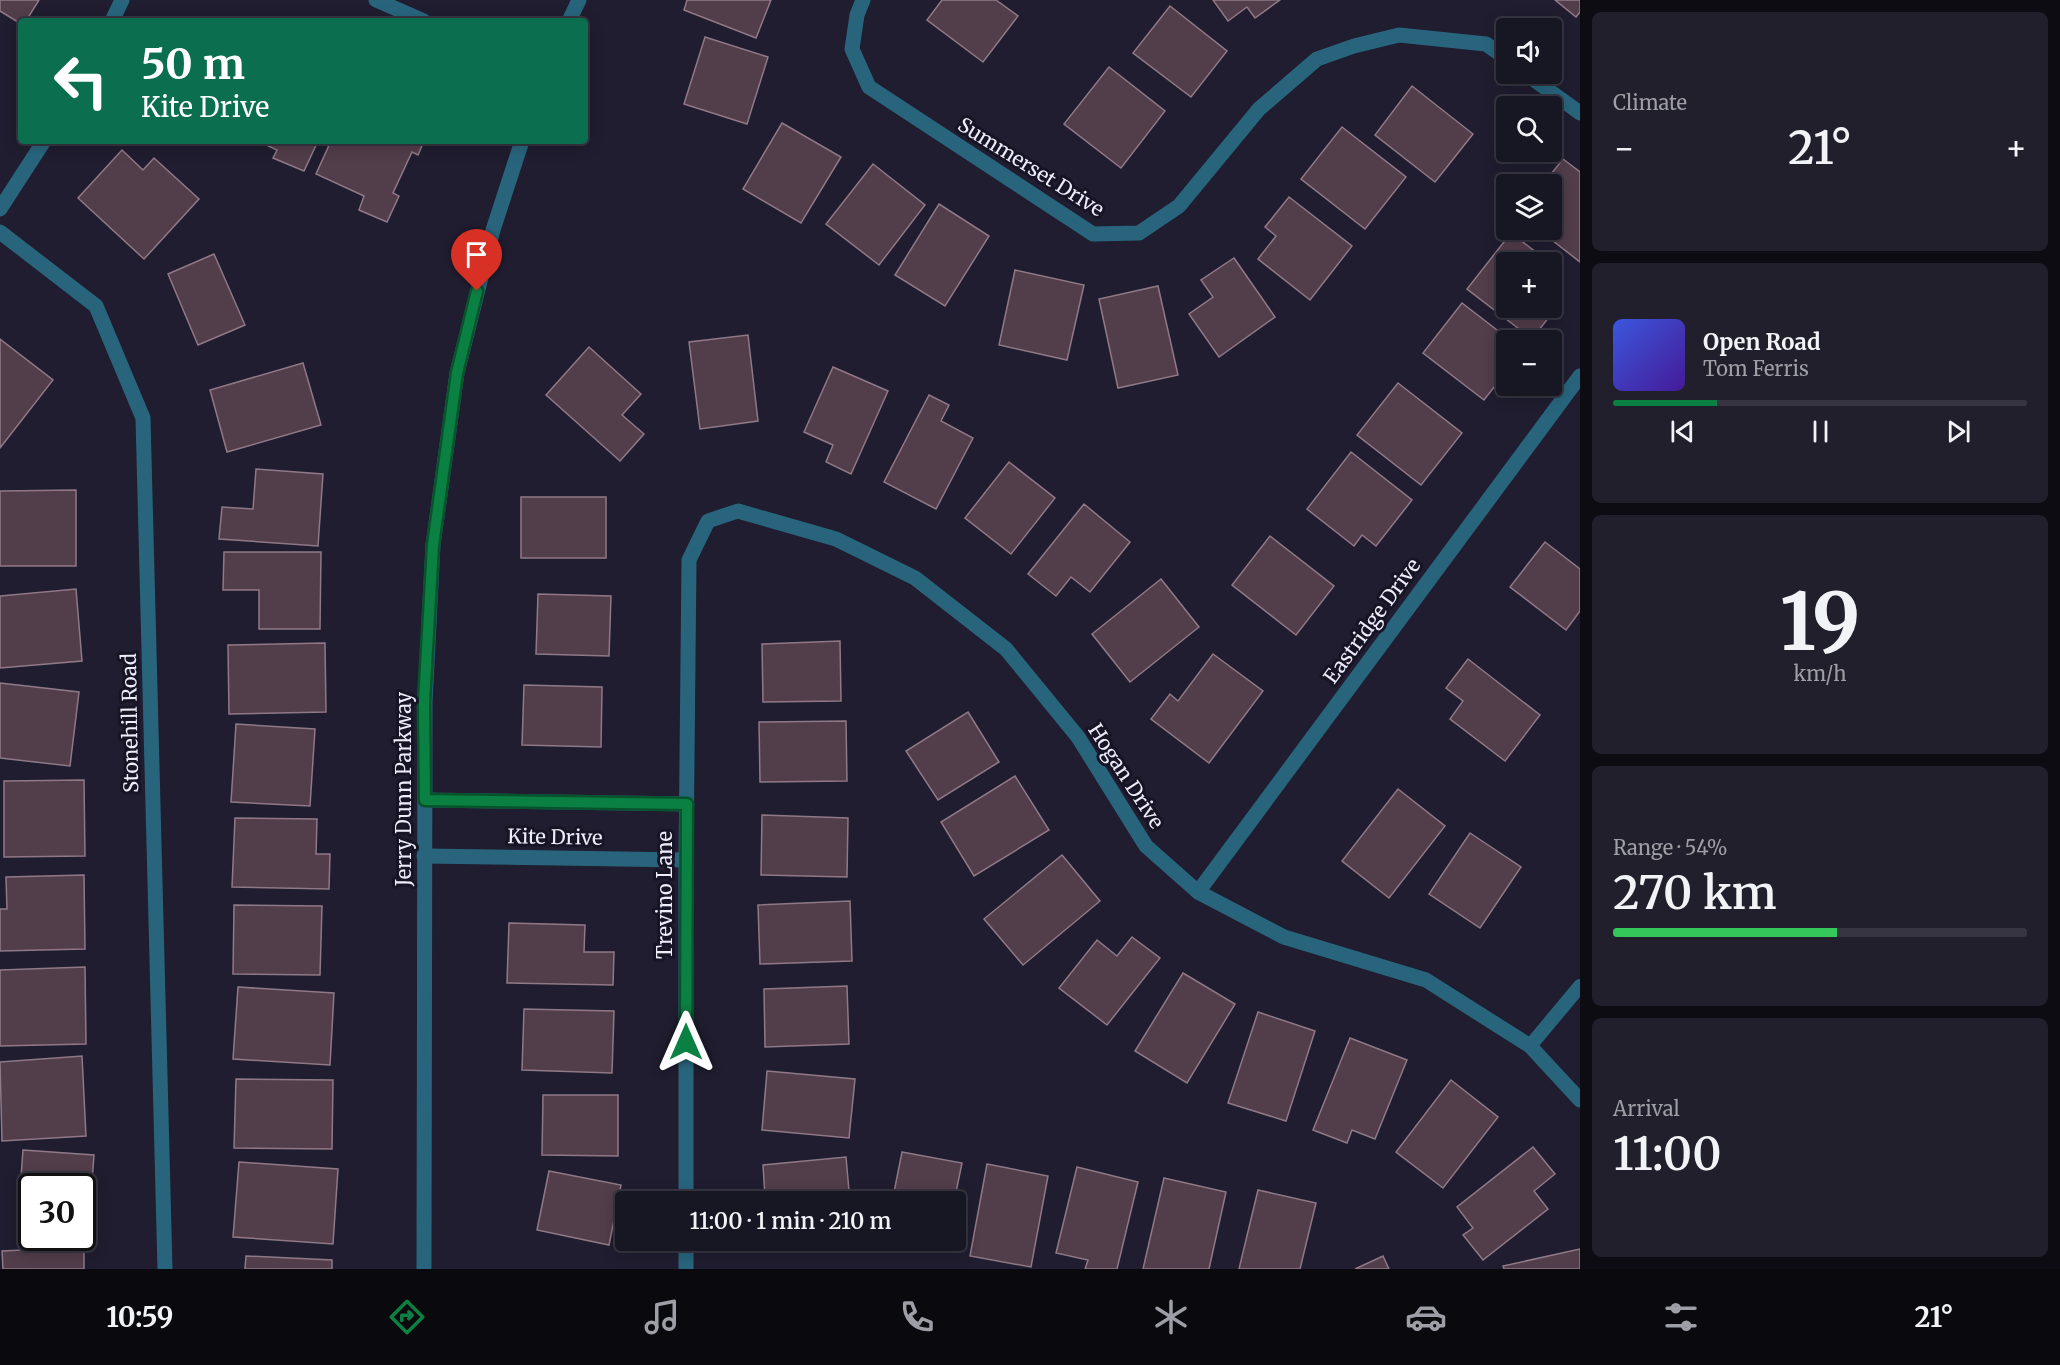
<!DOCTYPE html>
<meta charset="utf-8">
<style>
:root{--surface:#171623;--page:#201f2b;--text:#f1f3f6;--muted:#9e9fa6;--line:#363541;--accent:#0b8043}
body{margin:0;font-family:Merriweather,serif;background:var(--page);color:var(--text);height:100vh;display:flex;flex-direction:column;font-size:22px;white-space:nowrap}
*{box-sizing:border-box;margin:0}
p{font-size:20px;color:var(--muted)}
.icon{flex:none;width:33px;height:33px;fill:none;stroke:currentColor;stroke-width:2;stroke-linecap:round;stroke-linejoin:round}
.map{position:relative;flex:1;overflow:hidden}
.sheet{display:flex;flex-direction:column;gap:12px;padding:12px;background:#0d0c13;width:480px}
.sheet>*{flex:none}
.hud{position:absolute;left:18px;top:18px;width:570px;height:126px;border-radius:6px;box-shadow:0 3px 15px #0003,0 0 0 2px var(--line);background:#0b6e4f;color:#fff;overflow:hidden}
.controls{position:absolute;left:1496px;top:18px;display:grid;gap:12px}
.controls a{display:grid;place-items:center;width:66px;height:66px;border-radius:6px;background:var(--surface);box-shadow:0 3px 15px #0003,0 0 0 2px var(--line);font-size:30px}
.speed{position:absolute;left:18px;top:1173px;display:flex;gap:12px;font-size:30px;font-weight:700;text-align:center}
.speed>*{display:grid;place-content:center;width:78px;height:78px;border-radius:50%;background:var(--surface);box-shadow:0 3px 15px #0003,0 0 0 2px var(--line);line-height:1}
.speed .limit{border:3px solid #111;border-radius:9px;background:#fff;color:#111}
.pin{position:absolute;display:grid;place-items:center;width:51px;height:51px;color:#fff;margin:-62px -26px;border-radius:50% 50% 50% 0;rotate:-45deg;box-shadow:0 0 6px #0007}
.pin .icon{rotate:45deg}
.me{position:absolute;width:66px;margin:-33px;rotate:0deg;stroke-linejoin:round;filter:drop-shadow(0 0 4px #0008)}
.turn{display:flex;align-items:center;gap:21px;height:126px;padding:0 24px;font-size:27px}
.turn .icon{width:78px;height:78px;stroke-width:2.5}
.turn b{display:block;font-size:42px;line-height:51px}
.big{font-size:45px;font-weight:600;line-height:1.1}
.sheet .widget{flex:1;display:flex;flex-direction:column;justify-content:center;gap:9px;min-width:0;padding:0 21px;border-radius:9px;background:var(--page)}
.sheet .dial{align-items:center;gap:0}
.dial b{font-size:78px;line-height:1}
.song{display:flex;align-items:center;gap:18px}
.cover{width:72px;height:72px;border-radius:9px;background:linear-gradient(135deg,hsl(230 70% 55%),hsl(260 70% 35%))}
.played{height:6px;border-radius:3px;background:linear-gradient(90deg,var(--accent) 25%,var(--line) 25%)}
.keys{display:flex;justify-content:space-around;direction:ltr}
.heat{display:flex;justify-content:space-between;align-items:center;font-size:33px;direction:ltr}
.charge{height:9px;border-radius:4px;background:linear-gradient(90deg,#34c759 54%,var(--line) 0)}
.trip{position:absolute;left:615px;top:1191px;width:351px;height:60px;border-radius:6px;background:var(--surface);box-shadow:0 3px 15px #0003,0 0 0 2px var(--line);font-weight:600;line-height:60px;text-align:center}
.menu{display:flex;height:96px;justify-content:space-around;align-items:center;background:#09090e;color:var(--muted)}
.menu .icon{width:42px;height:42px}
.menu .on{color:var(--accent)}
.menu b{font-size:27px;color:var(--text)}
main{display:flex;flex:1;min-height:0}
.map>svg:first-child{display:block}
.building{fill:#523d4a;stroke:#907987;stroke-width:1.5}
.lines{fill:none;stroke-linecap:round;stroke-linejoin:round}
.service{stroke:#28657d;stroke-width:14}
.minor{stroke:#28657d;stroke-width:15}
.tertiary{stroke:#28657d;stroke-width:15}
.route-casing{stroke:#07532c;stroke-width:15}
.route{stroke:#0b8043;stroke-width:10}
.labels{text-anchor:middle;stroke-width:6;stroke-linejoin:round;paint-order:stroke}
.street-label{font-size:20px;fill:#edecf9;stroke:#161425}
</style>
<main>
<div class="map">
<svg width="1580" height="1269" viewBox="0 0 1580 1269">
<rect width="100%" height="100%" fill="#1f1d2f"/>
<!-- building -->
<g class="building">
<path d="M0,0H39L26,21H21V24L0,11Z"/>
<path d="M687,0H771L756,38L684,10Z"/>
<path d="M942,0H996L1018,16L983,62L927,20Z"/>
<path d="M1213,0H1280L1255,18L1247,7L1228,21Z"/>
<path d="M1555,0H1580V12L1576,17Z"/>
<path d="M1170,6L1227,51L1191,97L1133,53Z"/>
<path d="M705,37L768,57L747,124L684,104Z"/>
<path d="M1109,67L1165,111L1121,168L1064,124Z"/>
<path d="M1412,86L1473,134L1435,182L1375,135Z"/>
<path d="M782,123L841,157L801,223L743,189Z"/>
<path d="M1342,127L1406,177L1365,229L1301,179Z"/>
<path d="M258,141H318L304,171L273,158L277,150Z"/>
<path d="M331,141H424L418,155L412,152L393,193L399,196L387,222L359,210L364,196L316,174Z"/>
<path d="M122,150L143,170L154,158L199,199L144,259L78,198Z"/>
<path d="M1563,159L1580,172V262L1539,230H1551V184H1543Z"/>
<path d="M873,164L925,205L879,265L826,224Z"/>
<path d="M1289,197L1352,246L1310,300L1258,259L1276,236L1265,227Z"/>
<path d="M939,204L989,236L945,306L895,275Z"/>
<path d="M1511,233L1549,262H1506V308H1547L1553,312L1532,339L1467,289Z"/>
<path d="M214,254L245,325L198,345L168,274Z"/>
<path d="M1234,258L1275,317L1219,357L1189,314L1213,297L1201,280Z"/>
<path d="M1551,264L1562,273L1551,287Z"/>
<path d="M1015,270L1084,285L1067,360L999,345Z"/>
<path d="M1158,286L1178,375L1118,388L1099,299Z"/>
<path d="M1462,303L1510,340H1506V372L1484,400L1423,353Z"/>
<path d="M748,335L758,421L700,429L689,342Z"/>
<path d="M0,339L53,380L0,448Z"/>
<path d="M589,347L641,394L622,415L644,434L620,461L546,395Z"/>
<path d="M303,363L321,425L227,452L210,390Z"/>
<path d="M833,367L888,391L851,474L826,462L833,445L804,432Z"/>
<path d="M1398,383L1462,433L1421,485L1357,435Z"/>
<path d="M929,395L949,405L941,421L973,438L936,509L884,482Z"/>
<path d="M1351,452L1412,500L1376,546L1362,535L1354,546L1307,509Z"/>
<path d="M1009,462L1055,498L1011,554L965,518Z"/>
<path d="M256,469L323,474L318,546L219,539L222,507L253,509Z"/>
<path d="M76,490V566H0V491Z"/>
<rect x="521" y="497" width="85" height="61"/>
<path d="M1084,504L1130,542L1090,592L1071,577L1056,596L1028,574Z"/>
<path d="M1270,536L1334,586L1296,635L1232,585Z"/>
<path d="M1545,542L1580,569V611L1566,630L1510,587Z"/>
<path d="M224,552H321L320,629H259V590H223Z"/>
<path d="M1161,579L1199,627L1130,682L1092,634Z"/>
<path d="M76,589L82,661L0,668V596Z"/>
<path d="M538,594L611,596L609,656L536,654Z"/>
<path d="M840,641L841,701L763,702L762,644Z"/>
<path d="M325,643L326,712L229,714L228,645Z"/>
<path d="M1213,654L1263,691L1209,763L1151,719L1170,694L1178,701Z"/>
<path d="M1468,659L1540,715L1505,761L1450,719L1463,701L1446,688Z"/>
<path d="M0,683L79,692L70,766L0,758Z"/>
<path d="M524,685L602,687L601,747L522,745Z"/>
<path d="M968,712L999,762L938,800L906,751Z"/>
<path d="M846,721L847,781L760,782L759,722Z"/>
<path d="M236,724L315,729L310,806L231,802Z"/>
<path d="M1015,776L1049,830L974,876L941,822Z"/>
<path d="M84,780L85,856L4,857V781Z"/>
<path d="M1398,789L1445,826L1389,898L1342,861Z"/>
<path d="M762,815L848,818L847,877L761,875Z"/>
<path d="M235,818L317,819L316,854H330L329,889L232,887Z"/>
<path d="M1470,833L1521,867L1480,928L1429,894Z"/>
<path d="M1062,855L1100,901L1023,965L984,919Z"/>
<path d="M84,875L85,949L0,951V909H7L6,877Z"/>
<path d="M850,901L852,961L760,964L758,905Z"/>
<path d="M234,905L322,906L320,975L233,974Z"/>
<path d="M509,923L585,925L584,952H614L613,985L507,983Z"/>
<path d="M1132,937L1160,958L1107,1025L1059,988L1097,940L1117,956Z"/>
<path d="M85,967L86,1044L0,1046V970Z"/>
<path d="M1183,973L1235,1004L1187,1083L1135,1051Z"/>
<path d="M847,986L849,1044L765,1047L764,989Z"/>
<path d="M238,987L334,993L330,1065L233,1059Z"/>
<path d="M524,1009L614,1011L612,1073L522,1070Z"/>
<path d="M1258,1012L1315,1031L1286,1121L1228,1103Z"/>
<path d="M1350,1038L1407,1060L1375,1139L1352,1130L1347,1143L1313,1130Z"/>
<path d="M82,1056L86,1136L2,1141L0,1062Z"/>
<path d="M767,1071L855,1079L849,1138L762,1130Z"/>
<path d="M236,1079L333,1080L332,1149L234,1148Z"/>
<path d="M1451,1080L1498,1117L1443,1188L1396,1152Z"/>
<path d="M543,1095H618V1156L542,1155Z"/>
<path d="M1533,1147L1555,1174L1534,1191L1548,1209L1483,1260L1463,1235L1473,1228L1457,1207Z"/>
<path d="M23,1150L94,1155L88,1236L82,1235V1186H32V1232L17,1231Z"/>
<path d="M902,1152L962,1163L954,1202H892Z"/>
<path d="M846,1157L850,1202H774V1196L765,1197L763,1165Z"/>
<path d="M239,1162L338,1169L333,1244L233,1237Z"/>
<path d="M987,1164L1048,1176L1031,1267L970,1256Z"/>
<path d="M1077,1167L1138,1182L1117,1269H1085L1088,1260L1056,1253Z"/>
<path d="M549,1171L621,1185L609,1245L537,1230Z"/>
<path d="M1164,1178L1226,1192L1209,1269H1143Z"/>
<path d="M1258,1190L1316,1203L1300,1269H1239Z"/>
<path d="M884,1240H919L918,1249L884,1243Z"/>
<path d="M84,1247V1269H3L2,1251Z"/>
<path d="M1580,1249V1269H1504L1503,1266Z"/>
<path d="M246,1256L332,1260V1269H245Z"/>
<path d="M1383,1256L1389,1269H1355Z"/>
</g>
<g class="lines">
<!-- service -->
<path class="service" d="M1530,1046L1580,986"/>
<!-- minor -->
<g class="minor">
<path d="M376,0L424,21"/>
<path d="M863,0L857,15L852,49L869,87L1093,234L1139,233L1179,206L1259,109L1317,59L1354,46L1399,35L1486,44L1506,58"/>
<path d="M112,21L122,0"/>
<path d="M1526,74L1580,113"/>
<path d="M0,209L44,141"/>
<path d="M0,232L96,306L143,418L165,1269"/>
<path d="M425,800L687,804"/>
<path d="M424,856L686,860"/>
<path d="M1198,892L1580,376"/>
<path d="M686,1202V860L689,560L708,521L738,511L836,539L915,578L1006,649L1078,737L1146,846L1198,892L1284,937L1426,980L1530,1046L1580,1100"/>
<path d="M686,1240V1269"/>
</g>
<!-- tertiary -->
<g class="tertiary">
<path d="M569,21L579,0"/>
<path d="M424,1269L425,702L433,545L457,373L493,230L522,141"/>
</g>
</g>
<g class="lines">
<!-- route casing -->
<g class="route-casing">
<path id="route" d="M477,291L457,373L433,545L424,702L425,800L687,804L686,1042"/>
</g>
<!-- route -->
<use href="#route" class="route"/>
</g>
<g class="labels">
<!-- street labels -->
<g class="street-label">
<text transform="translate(1031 167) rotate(32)" y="7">Summerset Drive</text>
<text transform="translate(1372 621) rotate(-54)" y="7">Eastridge Drive</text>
<text transform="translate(130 723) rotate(-91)" y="7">Stonehill Road</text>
<text transform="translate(1126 776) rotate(57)" y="7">Hogan Drive</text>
<text transform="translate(404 789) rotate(-90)" y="7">Jerry Dunn Parkway</text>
<text transform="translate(555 837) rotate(1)" y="7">Kite Drive</text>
<text transform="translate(665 895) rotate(-90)" y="7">Trevino Lane</text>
</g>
</g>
</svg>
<div class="controls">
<a><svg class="icon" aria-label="sound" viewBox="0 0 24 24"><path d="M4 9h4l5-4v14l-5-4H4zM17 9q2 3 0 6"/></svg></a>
<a><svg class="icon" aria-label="search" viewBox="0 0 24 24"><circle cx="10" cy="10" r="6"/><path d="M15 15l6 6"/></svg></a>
<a><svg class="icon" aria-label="layers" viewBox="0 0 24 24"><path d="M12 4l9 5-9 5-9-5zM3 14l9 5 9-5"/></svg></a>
<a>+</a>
<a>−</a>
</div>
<div class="speed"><div class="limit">30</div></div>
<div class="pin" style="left:477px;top:291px;background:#d93025"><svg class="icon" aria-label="arrive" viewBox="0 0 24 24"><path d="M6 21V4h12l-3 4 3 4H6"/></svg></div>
<svg class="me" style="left:686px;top:1042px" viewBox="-20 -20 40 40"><path d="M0-17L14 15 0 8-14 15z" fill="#0b8043" stroke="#fff" stroke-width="4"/></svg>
<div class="trip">11:00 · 1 min · 210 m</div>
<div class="hud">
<div class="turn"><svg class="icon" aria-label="left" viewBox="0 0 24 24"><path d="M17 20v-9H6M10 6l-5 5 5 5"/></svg><div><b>50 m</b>Kite Drive</div></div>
</div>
</div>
<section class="sheet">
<div class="widget"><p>Climate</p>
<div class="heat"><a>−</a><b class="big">21°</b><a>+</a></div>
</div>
<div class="widget">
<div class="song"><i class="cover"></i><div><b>Open Road</b><p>Tom Ferris</p></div></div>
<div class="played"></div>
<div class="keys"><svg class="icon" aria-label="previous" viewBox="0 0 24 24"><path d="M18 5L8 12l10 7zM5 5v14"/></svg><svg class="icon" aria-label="pause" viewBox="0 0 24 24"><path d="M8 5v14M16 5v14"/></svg><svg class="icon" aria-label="next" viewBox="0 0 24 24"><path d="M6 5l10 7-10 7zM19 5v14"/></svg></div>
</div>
<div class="widget dial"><b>19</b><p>km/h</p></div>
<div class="widget"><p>Range · 54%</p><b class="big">270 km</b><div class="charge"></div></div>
<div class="widget"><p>Arrival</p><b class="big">11:00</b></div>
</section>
</main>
<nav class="menu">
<b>10:59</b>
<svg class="icon on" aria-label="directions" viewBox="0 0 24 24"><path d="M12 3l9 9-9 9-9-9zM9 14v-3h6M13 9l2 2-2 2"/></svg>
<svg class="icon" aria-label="music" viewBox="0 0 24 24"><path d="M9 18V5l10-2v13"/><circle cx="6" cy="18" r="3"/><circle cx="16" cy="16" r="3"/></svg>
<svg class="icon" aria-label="phone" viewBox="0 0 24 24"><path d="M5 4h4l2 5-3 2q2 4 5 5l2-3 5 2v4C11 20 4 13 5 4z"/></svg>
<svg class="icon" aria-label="climate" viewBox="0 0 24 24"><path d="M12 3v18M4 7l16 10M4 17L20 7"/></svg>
<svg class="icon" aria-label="car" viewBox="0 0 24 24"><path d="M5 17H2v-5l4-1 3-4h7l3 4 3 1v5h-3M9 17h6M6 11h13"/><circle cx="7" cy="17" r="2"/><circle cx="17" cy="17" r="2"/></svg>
<svg class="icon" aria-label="filters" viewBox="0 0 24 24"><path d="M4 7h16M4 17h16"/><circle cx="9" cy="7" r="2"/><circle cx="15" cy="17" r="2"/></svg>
<b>21°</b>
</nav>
